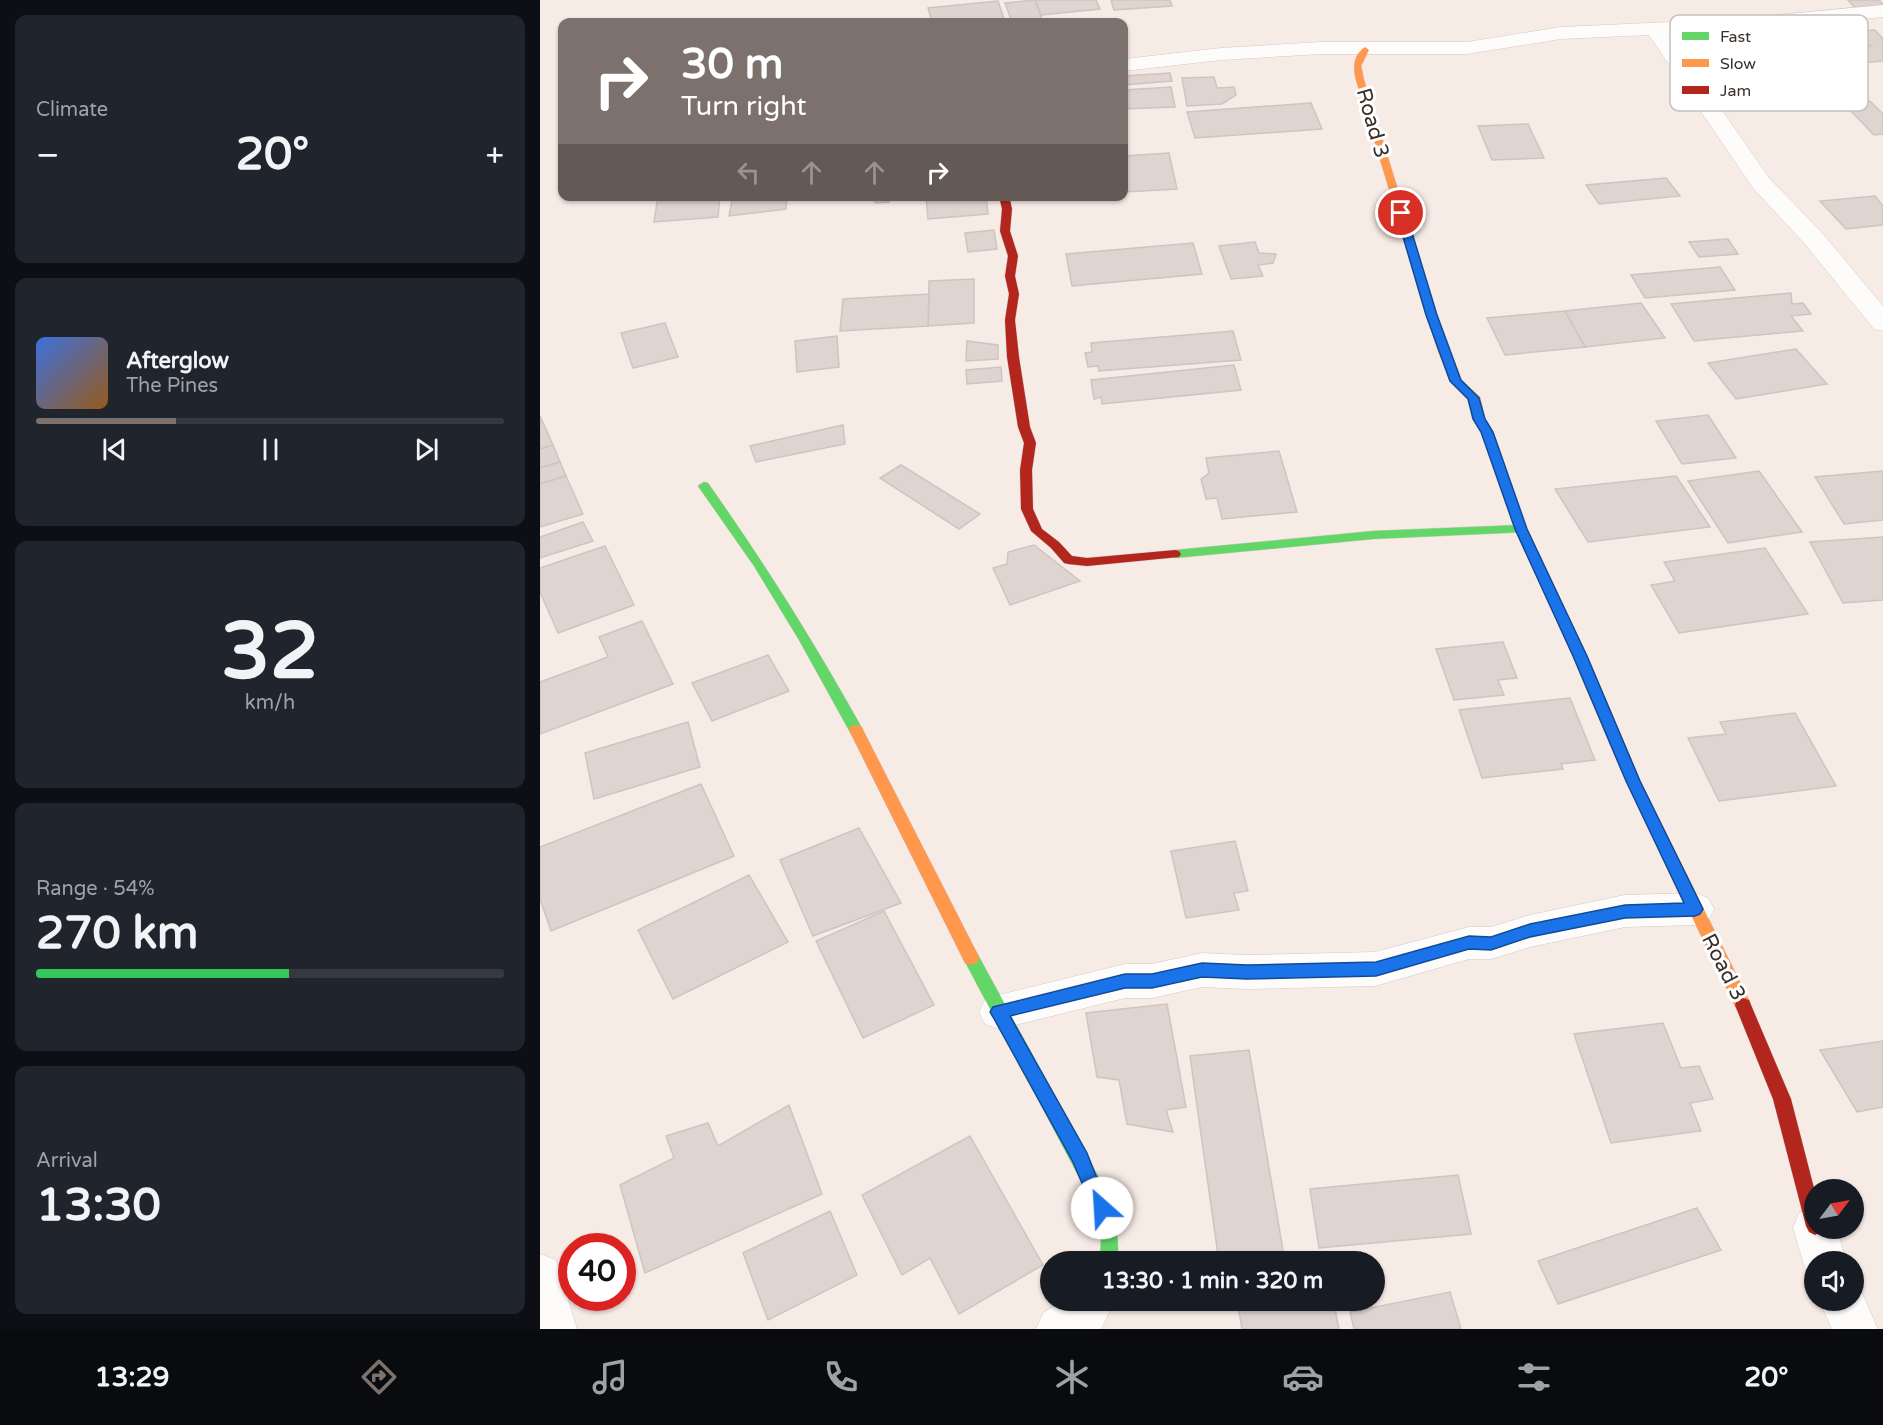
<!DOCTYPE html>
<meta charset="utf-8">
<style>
:root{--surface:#171b24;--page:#20242c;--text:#f1f3f6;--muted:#9ea1a6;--line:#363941;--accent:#7c716c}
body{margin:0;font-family:"Varela Round",sans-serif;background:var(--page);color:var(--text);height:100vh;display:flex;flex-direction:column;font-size:22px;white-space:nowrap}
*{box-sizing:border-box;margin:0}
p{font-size:20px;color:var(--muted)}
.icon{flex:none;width:33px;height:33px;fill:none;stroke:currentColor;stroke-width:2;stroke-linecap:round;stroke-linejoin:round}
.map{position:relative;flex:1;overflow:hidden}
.panel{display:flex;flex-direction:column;gap:15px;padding:15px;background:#0d0f14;width:540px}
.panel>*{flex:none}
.guide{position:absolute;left:18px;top:18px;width:570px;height:183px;border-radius:12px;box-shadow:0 2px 4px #0004;background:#7c716c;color:#fff;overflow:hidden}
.needle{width:39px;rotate:58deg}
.buttons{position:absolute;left:1264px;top:1179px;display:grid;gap:12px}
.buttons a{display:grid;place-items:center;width:60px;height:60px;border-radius:50%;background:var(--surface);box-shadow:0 2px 4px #0004;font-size:30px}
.speed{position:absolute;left:18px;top:1233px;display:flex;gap:12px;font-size:30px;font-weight:700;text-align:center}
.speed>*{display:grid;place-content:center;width:78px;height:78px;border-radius:50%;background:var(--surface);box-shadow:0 2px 4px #0004;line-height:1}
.speed .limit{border:9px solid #d22;background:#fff;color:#111}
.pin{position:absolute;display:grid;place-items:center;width:51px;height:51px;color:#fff;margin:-26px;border:3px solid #fff;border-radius:50%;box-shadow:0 2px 6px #0007}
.me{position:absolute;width:66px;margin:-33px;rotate:334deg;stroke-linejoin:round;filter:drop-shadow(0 0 4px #0008)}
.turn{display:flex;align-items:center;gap:21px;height:126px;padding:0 24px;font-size:27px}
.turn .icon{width:78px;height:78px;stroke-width:2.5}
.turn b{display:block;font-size:42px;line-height:51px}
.lanes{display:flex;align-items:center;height:57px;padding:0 24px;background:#0003;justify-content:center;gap:30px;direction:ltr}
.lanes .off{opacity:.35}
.big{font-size:45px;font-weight:800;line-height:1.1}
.panel .widget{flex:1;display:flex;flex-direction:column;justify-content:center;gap:9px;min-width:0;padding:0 21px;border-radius:12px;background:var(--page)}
.panel .dial{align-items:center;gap:0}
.dial b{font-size:78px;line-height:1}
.song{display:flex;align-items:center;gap:18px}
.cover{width:72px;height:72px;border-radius:9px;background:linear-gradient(135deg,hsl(220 70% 55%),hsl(30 70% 35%))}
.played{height:6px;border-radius:3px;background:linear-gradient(90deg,var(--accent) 30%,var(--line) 30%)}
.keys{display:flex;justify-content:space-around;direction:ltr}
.heat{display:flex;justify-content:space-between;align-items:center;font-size:33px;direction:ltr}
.charge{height:9px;border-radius:4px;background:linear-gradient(90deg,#34c759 54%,var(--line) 0)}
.trip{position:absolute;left:500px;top:1251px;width:345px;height:60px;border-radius:30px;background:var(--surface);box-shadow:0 2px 4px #0004;font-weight:800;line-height:60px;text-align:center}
.tabs{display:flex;height:96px;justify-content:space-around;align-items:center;background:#090b0e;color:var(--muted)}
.tabs .icon{width:42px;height:42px}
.tabs .on{color:var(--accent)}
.tabs b{font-size:27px;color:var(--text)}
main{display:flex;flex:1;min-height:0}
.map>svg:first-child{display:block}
.building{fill:#dfd4cf;stroke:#cfc4c0;stroke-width:1.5}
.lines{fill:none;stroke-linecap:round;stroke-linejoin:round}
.street-casing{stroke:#d3c9c4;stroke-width:1}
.fast-casing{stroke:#d3c9c4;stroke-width:1}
.slow-casing{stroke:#d3c9c4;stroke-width:1}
.jam-casing{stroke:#d3c9c4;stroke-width:1}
.street{fill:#fefcfb;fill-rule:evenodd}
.fast{fill:#63d668;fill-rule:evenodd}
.slow{fill:#ff974d;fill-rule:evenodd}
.jam{fill:#b3261e;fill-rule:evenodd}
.route{fill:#1a73e8;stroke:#114b97;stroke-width:1.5}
.labels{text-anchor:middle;stroke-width:6;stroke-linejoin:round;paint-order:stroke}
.street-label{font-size:21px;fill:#3a2f2a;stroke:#fff}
.key{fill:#fff;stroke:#c4c1bf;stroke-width:1.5}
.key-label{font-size:16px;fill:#3a2f2a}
</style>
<main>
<section class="panel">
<div class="widget"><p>Climate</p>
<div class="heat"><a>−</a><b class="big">20°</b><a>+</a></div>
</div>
<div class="widget">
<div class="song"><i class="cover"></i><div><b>Afterglow</b><p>The Pines</p></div></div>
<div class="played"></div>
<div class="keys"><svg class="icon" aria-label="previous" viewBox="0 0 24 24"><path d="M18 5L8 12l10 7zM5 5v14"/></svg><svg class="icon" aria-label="pause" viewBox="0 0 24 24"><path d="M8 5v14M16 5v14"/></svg><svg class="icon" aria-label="next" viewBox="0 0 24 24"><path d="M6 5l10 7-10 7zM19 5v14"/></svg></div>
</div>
<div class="widget dial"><b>32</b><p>km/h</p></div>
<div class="widget"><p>Range · 54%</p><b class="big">270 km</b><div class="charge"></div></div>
<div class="widget"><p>Arrival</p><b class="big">13:30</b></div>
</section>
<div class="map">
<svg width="1343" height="1329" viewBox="0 0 1343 1329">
<rect width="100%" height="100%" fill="#f7ebe6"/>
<!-- building -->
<g class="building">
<path d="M495,0H556L560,9L501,15Z"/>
<path d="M495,0L503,22H472L465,3Z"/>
<path d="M571,0H630L632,6L574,10Z"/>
<path d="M1308,0H1339L1343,4V10L1318,11Z"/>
<path d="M458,1L465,22H392L388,8Z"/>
<path d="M1335,30L1343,39V61L1307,64L1280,33L1301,32L1315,47L1331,46L1317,31Z"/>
<path d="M630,73L632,81L584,85V76Z"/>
<path d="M674,77L677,88L694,87L696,95L682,104L647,106L642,78Z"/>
<path d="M631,87L635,107L584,109V90Z"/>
<path d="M1330,101L1343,114V134L1334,135L1303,103Z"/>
<path d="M771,103L782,129L655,138L647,112Z"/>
<path d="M988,124L1004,158L952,160L938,126Z"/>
<path d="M629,153L637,189L584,192V156Z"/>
<path d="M1126,178L1140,196L1059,204L1046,185Z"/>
<path d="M118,196H180L178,217L114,222Z"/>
<path d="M193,196H247L246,209L189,216Z"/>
<path d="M321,196H349V202L336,203L331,198L321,199Z"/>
<path d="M386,196H446L448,214L388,219Z"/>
<path d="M1335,196L1343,206V225L1306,229L1280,201Z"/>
<path d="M454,230L457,249L428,252L425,233Z"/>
<path d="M1188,239L1198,254L1159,257L1149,242Z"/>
<path d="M715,242L719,253L736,254L733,263L718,265L723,276L691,279L679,246Z"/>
<path d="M653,243L662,274L532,286L526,254Z"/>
<path d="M1180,267L1195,290L1105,298L1091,275Z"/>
<path d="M434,279V323L388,326L389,281Z"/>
<path d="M1251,293L1252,304L1263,303L1271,314L1251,316L1263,331L1154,341L1131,304Z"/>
<path d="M389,294L388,326L300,331L303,299Z"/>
<path d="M1101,303L1125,338L1045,347L1025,311Z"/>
<path d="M1025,311L1045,347L965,355L947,318Z"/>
<path d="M125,323L138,357L93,368L81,333Z"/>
<path d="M693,331L701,360L559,371L558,366L548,367L545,353L552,352L551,343Z"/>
<path d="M297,336L299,367L257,372L255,341Z"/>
<path d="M427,341L458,345V359L426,361Z"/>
<path d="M1256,349L1287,384L1196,399L1168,363Z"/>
<path d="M694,365L701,390L562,404L561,397L554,399L551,380Z"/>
<path d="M461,367L462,381L427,384L426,370Z"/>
<path d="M1168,415L1196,458L1142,464L1116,421Z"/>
<path d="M0,416L13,445L0,449Z"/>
<path d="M303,425L305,444L216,462L210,446Z"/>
<path d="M13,445L20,462L0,468V449Z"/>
<path d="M739,451L757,512L682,519L677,498L666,499L661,479L669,473L666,458Z"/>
<path d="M20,462L26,476L0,484V468Z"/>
<path d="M361,465L440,514L419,529L340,478Z"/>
<path d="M1219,471L1262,532L1188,543L1148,481Z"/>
<path d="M1343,471V520L1304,524L1275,477Z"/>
<path d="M26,476L43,514L0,527V484Z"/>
<path d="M1136,476L1170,527L1048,542L1015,489Z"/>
<path d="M43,522L53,541L0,558V537Z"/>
<path d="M1343,537V600L1303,603L1270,542Z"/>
<path d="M494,545L540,581L470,605L453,568L467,564L468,552Z"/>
<path d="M65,546L94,605L18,633L0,592V568Z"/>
<path d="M1225,548L1268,614L1139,633L1111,585L1135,581L1124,562Z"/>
<path d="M102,621L133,684L0,734V682L68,657L59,637Z"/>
<path d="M963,642L977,678L958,680L964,695L914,700L896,649Z"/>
<path d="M228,655L249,691L172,721L152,683Z"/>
<path d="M1030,698L1055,760L1021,764L1023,769L942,778L919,710Z"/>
<path d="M1255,713L1296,786L1179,801L1148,738L1186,734L1180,722Z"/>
<path d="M148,722L160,767L54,799L45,753Z"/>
<path d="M161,784L194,856L11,931L0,899V847Z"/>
<path d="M319,828L361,903L273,936L240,860Z"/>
<path d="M695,841L708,891L694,893L699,910L646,918L631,851Z"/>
<path d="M209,875L248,942L133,999L98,930Z"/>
<path d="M344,911L394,1005L323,1038L276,941Z"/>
<path d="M627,1004L646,1107L626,1110L633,1132L587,1124L579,1080L557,1077L546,1013Z"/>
<path d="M1123,1023L1141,1068L1159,1066L1173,1099L1150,1103L1161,1131L1071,1143L1034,1034Z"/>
<path d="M1343,1041V1107L1317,1112L1280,1050Z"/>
<path d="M709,1050L745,1262H679L650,1056Z"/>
<path d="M249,1105L282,1194L105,1273L80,1185L134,1158L126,1136L168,1123L178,1146Z"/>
<path d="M430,1136L503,1265L419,1314L390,1258L362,1275L322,1195Z"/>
<path d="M918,1175L931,1234L779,1248L770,1189Z"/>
<path d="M1157,1208L1181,1250L1018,1304L998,1261Z"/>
<path d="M290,1211L317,1275L228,1320L203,1253Z"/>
<path d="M910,1292L921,1329H814L810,1312Z"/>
<path d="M697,1300H793L799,1329H702Z"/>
</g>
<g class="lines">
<!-- street casing -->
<g class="street-casing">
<g id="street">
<path d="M1343,5V17L1196,31L1129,34L1229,178L1283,234L1343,306V331L1334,329L1265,244L1213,188L1109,35L1021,39L927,54H781L681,60L584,71V59L681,48L781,42H927L1021,27L1196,19Z"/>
<path d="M1155,893L1168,898L1174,909L1168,920L1155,925L1085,927L990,947L951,959H929L835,986L707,989L662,987L612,998H585L459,1029L445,1024L439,1012L445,1000L459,995L585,964H612L662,953L707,955L835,952L929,927H951L990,915L1085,895Z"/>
<path d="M1275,1207V1228H1297L1306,1262H1275V1280L1268,1278L1253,1228L1259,1213Z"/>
<path d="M0,1254L16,1260L37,1329H0Z"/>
<path d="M1314,1282L1318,1284L1338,1329H1292L1279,1300H1314Z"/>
<path d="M523,1300H575L561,1329H496L503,1313Z"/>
</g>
</g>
<!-- fast casing -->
<g class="fast-casing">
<g id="fast">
<path d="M164,482L168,483C225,564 275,643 323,730L321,734H311L259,640L214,566L158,486Z"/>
<path d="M981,525L985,526L987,529L985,532L833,539L635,558L629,554L635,550L833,531Z"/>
<path d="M431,951L437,953L546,1153C552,1165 558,1176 564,1187C575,1207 579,1239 578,1262H560L561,1239L549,1196L423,958L425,953Z"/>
</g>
</g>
<!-- slow casing -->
<g class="slow-casing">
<g id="slow">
<path d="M825,47L829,50L821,66L824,80L907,348L921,380L940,397L945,419L953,432L966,469L964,472L960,473L954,469L941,432L933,419L929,398L910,381L897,348L816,80C813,68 813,55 825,47Z"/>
<path d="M316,725L321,726L323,730L437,953L439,958L437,963L431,965L425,963L309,730L311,726Z"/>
<path d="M1095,779L1100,781L1102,785L1209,1000L1211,1005L1209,1010L1203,1012L1197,1010L1088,785L1090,781Z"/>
</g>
</g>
<!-- jam casing -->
<g class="jam-casing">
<g id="jam">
<path d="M459,196H469L472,209L470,231L478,256L475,276L479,294L475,320L479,357L490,427L496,443L492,470L493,509L502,529L519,542L532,556L547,558L635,550L639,551L641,554L639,557L547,566L528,564L524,563L511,548L491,531L481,509L480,470L484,443L478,427L467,357L465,320L469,294L465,276L468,256L460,231L462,209Z"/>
<path d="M960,465L966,469L987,529L1047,656L1102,785L1100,789H1090L1088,785L1033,656L975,529L954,469Z"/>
<path d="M1203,998L1209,1000L1211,1005L1251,1099L1275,1192V1228H1283L1281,1232L1275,1235L1269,1232L1266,1226L1233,1099L1195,1005L1197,1000Z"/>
</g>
</g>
<!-- street -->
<use href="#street" class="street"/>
<!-- fast -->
<use href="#fast" class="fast"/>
<!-- slow -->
<use href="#slow" class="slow"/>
<!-- jam -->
<use href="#jam" class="jam"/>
</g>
<!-- route -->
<path class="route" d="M861,210L866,213L897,315L921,380L939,398L945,419L953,432L987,529L1047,656L1100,781L1163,909L1160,914L1155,916L1085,918L990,937L951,950L929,949L836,976L707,979L662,977L612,988H585L470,1016L547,1153L556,1176L564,1186L571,1208L568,1214L562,1216L555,1214L533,1162L453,1017L450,1012L453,1007L585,974H612L662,963L707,965L836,962L929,936L951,937L990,924L1085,905L1144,903L1086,781L1033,656L975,529L941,432L933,419L928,399L910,381L886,315L856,213Z"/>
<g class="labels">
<!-- street labels -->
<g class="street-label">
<text transform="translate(833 123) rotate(74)" y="7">Road 3</text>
<text transform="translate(1184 967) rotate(63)" y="7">Road 3</text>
</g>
</g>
<!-- legend -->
<rect x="1130" y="15" width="198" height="96" rx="9" class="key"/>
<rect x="1142" y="32" width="27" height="8" fill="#63d668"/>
<rect x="1142" y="59" width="27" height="8" fill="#ff974d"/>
<rect x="1142" y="86" width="27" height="8" fill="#b3261e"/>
<g class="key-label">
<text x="1180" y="42">Fast</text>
<text x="1180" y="69">Slow</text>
<text x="1180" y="96">Jam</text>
</g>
</svg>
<div class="buttons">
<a><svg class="needle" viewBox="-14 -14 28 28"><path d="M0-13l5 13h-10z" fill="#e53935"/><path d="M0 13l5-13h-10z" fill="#9ea1a6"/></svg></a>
<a><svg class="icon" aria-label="sound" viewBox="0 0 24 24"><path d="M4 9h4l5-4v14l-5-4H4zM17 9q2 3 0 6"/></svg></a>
</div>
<div class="speed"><div class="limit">40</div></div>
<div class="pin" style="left:861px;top:213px;background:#d93025"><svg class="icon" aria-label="arrive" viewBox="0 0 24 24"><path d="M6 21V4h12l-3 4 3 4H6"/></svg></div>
<svg class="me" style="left:562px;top:1208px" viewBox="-20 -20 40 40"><circle r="19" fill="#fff"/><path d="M0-13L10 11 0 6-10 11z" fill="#1a73e8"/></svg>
<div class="trip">13:30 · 1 min · 320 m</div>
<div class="guide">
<div class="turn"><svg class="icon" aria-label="right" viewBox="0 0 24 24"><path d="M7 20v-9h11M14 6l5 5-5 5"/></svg><div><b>30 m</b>Turn right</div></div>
<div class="lanes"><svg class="icon off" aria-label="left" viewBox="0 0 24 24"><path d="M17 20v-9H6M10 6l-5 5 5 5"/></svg><svg class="icon off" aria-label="ahead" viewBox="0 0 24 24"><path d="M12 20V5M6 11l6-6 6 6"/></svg><svg class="icon off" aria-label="ahead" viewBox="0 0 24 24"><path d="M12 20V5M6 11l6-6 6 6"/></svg><svg class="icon" aria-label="right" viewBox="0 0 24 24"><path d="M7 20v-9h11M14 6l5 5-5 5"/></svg></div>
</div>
</div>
</main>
<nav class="tabs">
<b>13:29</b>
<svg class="icon on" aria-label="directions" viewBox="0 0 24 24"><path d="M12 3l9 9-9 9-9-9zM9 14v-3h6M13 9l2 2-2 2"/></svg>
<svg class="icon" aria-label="music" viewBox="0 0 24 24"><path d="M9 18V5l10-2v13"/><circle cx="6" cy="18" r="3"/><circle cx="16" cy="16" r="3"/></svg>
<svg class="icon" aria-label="phone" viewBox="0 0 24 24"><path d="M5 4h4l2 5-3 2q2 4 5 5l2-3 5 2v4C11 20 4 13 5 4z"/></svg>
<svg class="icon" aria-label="climate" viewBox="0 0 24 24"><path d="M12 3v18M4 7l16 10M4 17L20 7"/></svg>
<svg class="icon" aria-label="car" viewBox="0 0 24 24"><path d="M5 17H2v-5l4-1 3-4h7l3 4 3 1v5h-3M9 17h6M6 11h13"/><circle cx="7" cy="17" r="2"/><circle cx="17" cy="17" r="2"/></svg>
<svg class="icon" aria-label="filters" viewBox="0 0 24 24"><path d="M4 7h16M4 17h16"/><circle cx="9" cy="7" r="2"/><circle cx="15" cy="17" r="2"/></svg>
<b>20°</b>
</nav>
